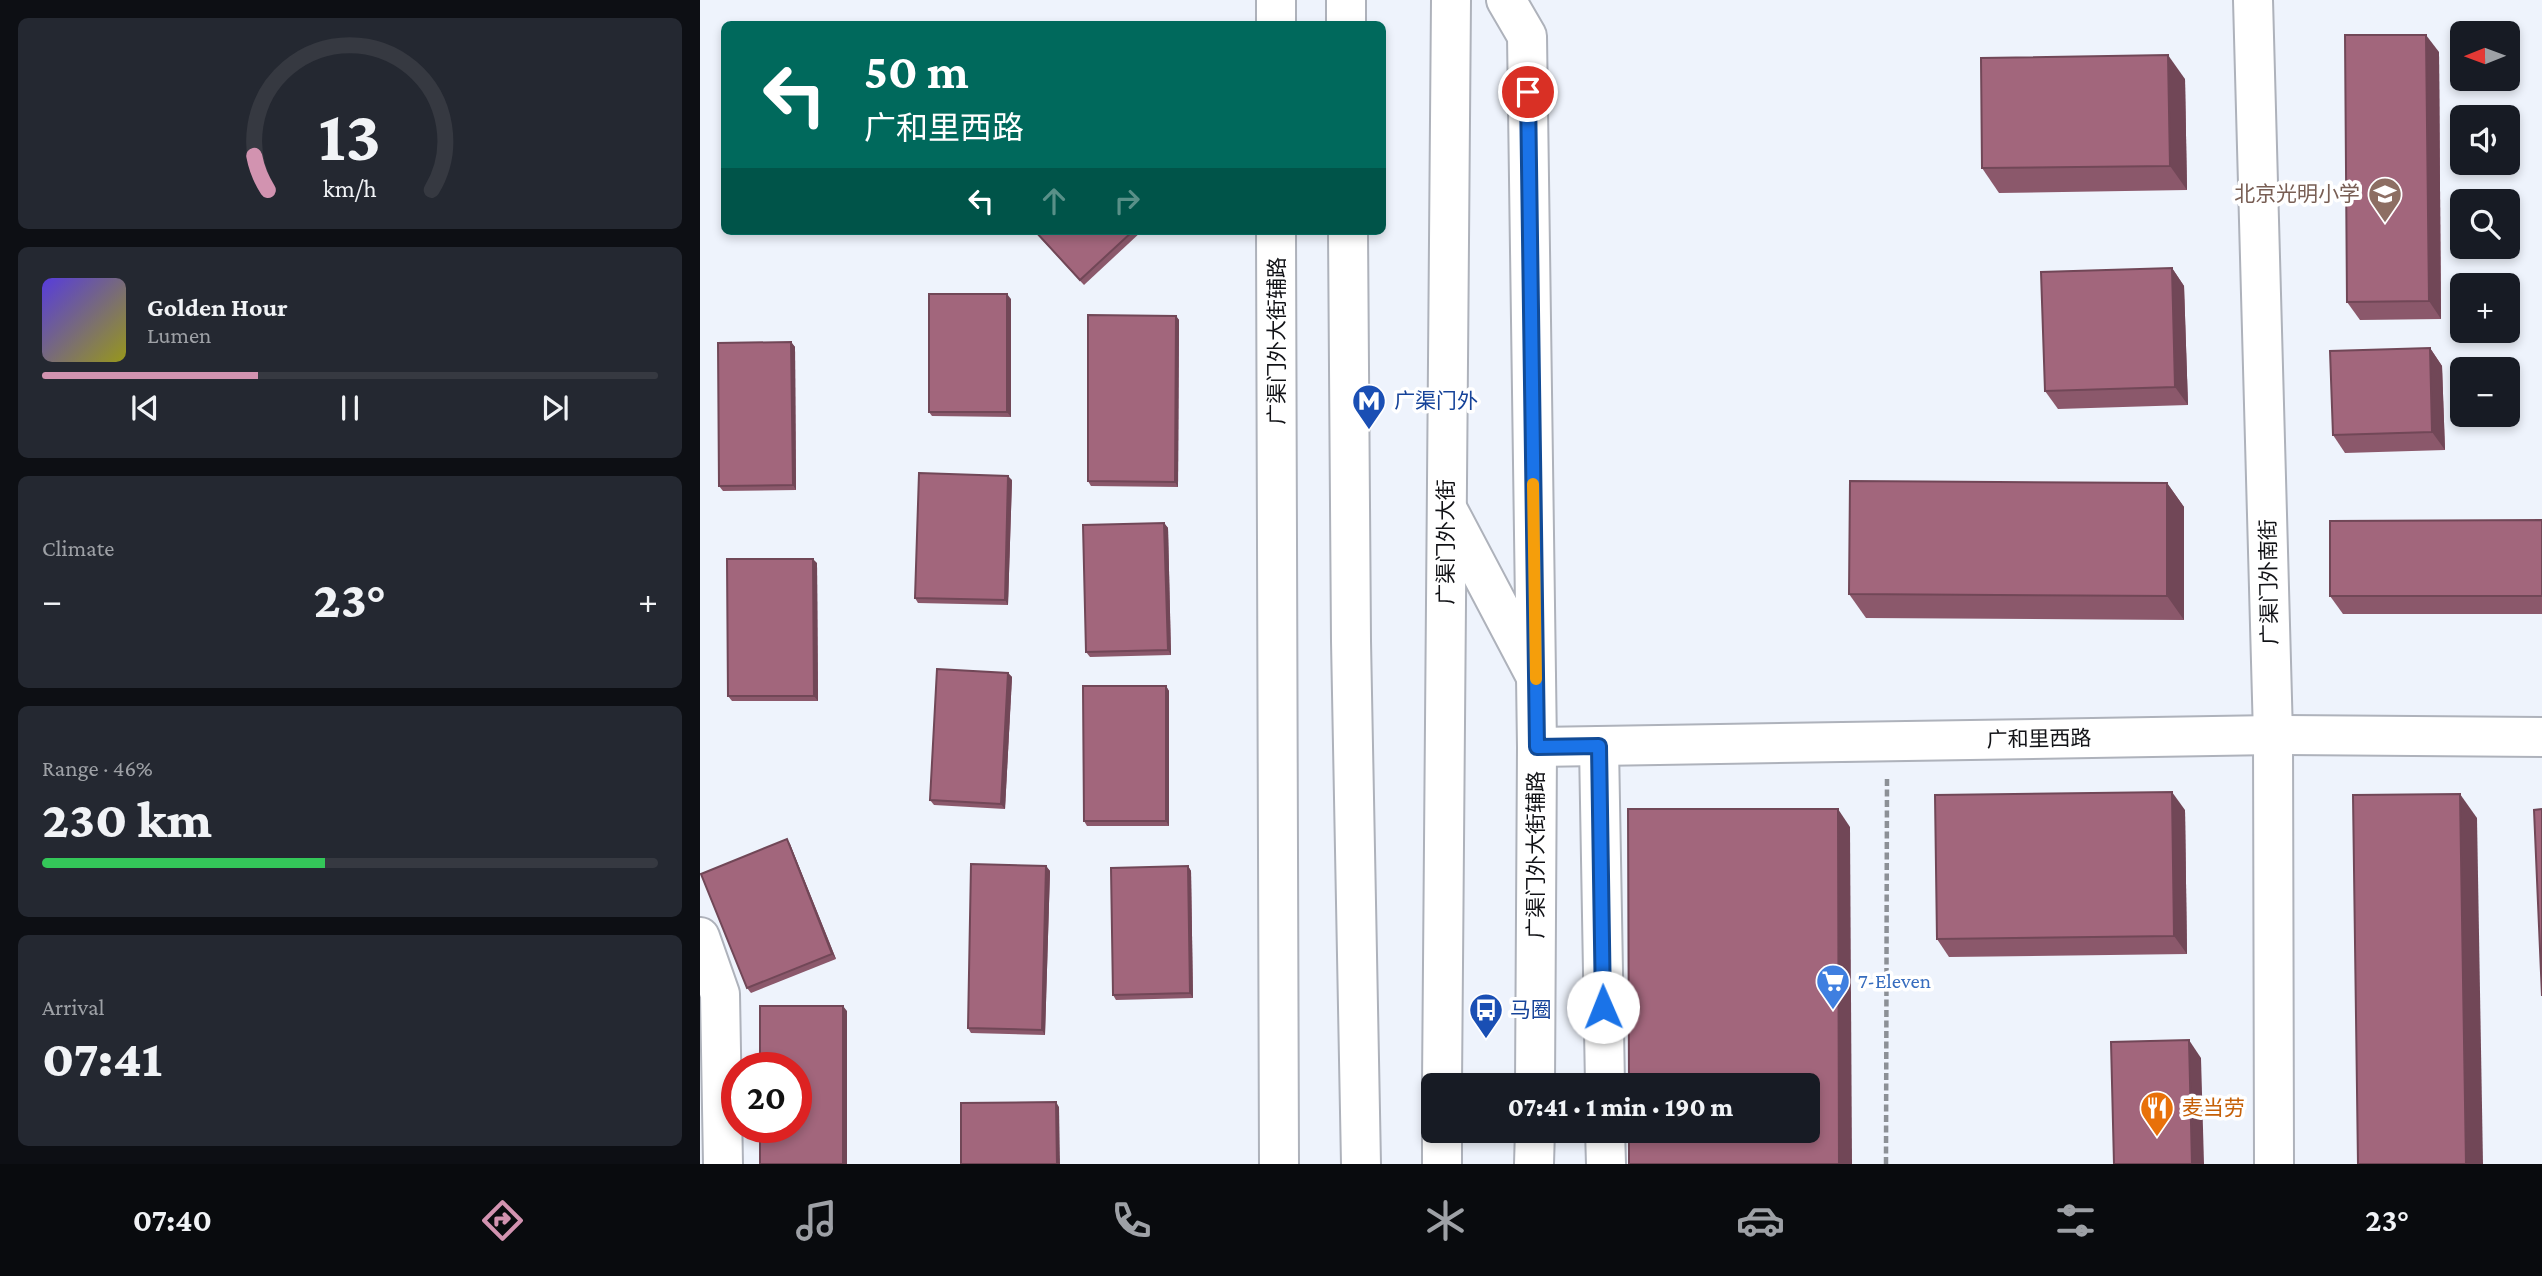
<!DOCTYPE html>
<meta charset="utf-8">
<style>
:root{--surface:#171b24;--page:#242831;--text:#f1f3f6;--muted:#9ea1a6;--line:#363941;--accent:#d293b0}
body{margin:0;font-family:"Crimson Pro","Noto Sans SC",serif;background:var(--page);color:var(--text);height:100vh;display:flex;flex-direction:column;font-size:26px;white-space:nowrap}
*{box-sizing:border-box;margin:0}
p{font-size:23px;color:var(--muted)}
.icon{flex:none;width:38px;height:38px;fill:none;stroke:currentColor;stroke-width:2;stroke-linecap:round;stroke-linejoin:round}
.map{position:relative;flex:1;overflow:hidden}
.panel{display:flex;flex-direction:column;gap:18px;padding:18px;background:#0d0f14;width:700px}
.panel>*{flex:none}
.hud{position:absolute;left:21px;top:21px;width:665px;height:214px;border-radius:10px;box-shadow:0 4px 10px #0003;background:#00695c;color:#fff;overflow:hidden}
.needle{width:46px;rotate:269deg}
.controls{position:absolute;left:1750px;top:21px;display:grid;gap:14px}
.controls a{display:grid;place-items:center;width:70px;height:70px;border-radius:10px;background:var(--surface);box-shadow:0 4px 10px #0003;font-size:35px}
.speed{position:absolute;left:21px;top:1052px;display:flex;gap:14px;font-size:35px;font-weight:700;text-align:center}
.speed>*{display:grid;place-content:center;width:91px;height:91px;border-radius:50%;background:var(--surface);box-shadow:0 4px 10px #0003;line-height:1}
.speed .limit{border:10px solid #d22;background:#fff;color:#111}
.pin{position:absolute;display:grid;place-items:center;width:60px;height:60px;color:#fff;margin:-30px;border:4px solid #fff;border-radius:50%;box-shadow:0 2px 7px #0007}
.me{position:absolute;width:77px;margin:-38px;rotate:359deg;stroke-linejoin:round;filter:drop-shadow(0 0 5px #0008)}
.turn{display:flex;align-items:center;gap:24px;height:147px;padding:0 28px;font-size:32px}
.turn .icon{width:91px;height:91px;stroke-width:2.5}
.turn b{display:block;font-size:49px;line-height:60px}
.lanes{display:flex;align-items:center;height:66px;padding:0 28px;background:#0003;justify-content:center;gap:35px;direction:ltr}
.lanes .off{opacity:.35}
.big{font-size:52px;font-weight:800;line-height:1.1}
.panel .card{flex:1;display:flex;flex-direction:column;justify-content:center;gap:10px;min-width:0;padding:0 24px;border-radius:10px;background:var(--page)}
.panel .dial{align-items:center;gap:0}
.dial svg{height:182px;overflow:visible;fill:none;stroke:var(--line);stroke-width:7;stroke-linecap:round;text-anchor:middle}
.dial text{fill:var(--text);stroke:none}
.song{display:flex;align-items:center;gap:21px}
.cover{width:84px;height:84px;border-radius:10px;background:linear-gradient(135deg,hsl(250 70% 55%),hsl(60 70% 35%))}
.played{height:7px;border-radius:4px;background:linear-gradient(90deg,var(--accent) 35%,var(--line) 35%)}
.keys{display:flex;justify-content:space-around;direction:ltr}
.heat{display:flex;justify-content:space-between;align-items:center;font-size:38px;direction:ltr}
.charge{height:10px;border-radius:5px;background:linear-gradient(90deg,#34c759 46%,var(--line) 0)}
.trip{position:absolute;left:721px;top:1073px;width:399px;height:70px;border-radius:10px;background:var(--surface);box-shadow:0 4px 10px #0003;font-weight:800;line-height:70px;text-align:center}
.menu{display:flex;height:112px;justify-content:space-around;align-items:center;background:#090b0e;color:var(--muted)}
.menu .icon{width:49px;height:49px}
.menu .current{color:var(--accent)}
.menu b{font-size:32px;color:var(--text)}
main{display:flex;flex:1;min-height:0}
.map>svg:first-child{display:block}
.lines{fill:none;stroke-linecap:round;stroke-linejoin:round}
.minor-casing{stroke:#aeb2bb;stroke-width:42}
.major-casing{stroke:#aeb2bb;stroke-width:42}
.path{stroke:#8c9096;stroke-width:4.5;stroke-dasharray:7 3.5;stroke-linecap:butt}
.minor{stroke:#fff;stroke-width:38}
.major{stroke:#fff;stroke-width:38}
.wall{fill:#8b586b}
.shaded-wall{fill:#714757}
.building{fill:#a2667c;stroke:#714757;stroke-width:2}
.route-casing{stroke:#114b97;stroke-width:18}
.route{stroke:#1a73e8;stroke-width:12}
.slow{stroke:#f59e0b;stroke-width:12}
.labels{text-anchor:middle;stroke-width:7;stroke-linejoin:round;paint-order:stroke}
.education-label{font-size:21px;fill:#785e54;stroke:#fff;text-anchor:end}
.street-label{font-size:21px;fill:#111216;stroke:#fff}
.transit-label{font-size:21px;fill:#164399;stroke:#fff;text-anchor:start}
.shop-label{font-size:21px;fill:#366cbe;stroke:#fff;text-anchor:start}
.food-label{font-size:21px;fill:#c56008;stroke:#fff;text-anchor:start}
</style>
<main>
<section class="panel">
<div class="card dial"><svg viewBox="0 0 100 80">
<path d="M14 69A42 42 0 1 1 86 69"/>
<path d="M14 69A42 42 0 0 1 8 54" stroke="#d293b0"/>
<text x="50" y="56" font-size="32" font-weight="700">13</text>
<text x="50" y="72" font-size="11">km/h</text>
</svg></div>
<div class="card">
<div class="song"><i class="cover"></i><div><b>Golden Hour</b><p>Lumen</p></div></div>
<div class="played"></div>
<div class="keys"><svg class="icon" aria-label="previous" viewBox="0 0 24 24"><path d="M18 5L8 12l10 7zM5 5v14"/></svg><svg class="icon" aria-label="pause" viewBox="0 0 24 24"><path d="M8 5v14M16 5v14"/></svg><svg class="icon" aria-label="next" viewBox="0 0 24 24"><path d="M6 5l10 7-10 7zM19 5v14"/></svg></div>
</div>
<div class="card"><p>Climate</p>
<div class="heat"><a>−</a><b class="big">23°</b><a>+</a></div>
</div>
<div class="card"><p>Range · 46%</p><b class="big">230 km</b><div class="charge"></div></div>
<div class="card"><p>Arrival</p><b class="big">07:41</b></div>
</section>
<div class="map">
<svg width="1842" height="1164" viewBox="0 0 1842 1164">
<rect width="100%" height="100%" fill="#eef3fc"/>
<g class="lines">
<!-- minor casing -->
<g class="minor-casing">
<g id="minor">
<path d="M576,0V24"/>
<path d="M806,0L827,36L837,747L835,1085"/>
<path d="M1553,0L1573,735L1574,1164"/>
<path d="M576,231L579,1164"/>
<path d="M899,746L905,1085"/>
<path d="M837,747L1573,735L1842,737"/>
<path d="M0,937L20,994L23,1164"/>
<path d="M905,1130L906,1164"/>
<path d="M834,1164L835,1130"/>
</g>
</g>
<!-- major casing -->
<g class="major-casing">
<g id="major">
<path d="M646,0V24"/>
<path d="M648,231L651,641L661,1164"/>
<path d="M749,512L836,677"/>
<path d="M742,1085L751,0"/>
<path d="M742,1164V1130"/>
</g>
</g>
<!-- path -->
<path class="path" d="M1186,1164L1187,777"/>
<!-- minor -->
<use href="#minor" class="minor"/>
<!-- major -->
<use href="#major" class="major"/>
</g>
<!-- wall -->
<g class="wall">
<path d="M1739,52L1741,319L1660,320L1647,302Z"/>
<path d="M1485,79L1487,190L1299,193L1282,168Z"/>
<path d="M334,231H442L384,285Z"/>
<path d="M1472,268L1484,286L1488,405L1358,409L1345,391Z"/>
<path d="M311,299V417L232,416L229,412Z"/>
<path d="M476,316L479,320L478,487L391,486L388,481Z"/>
<path d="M91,342L95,347L96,490L23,491L19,486Z"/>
<path d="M1730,348L1742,366L1745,450L1645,453L1633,435Z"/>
<path d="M312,480L308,605L218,603L215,598Z"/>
<path d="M1467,483L1484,507V620L1166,618L1149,594Z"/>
<path d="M1842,520V614H1643L1630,596Z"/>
<path d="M464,523L468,528L471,655L390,657L386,652Z"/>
<path d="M117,563L118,701H32L28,696Z"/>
<path d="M308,673L312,677L305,809L234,805L230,800Z"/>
<path d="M466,686L469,691V826H387L384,821Z"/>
<path d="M1485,810L1487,954L1249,957L1237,939Z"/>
<path d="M87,839L90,844L136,959L51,993L47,988Z"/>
<path d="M346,866L350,871L345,1035L271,1033L268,1028Z"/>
<path d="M488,866L491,871L493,998L416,1000L413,995Z"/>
</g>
<!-- shaded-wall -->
<g class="shaded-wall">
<path d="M1726,35L1739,52L1741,319L1729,301Z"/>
<path d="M1468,55L1485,79L1487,190L1470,166Z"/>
<path d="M1472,268L1484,286L1488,405L1475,387Z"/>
<path d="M307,294L311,299V417L307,412Z"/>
<path d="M476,316L479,320L478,487L475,482Z"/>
<path d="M91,342L95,347L96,490L93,485Z"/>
<path d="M1730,348L1742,366L1745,450L1732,432Z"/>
<path d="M308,476L312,480L308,605L305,600Z"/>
<path d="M1467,483L1484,507V620L1467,596Z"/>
<path d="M464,523L468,528L471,655L468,650Z"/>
<path d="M113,559L117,563L118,701L114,696Z"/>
<path d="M308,673L312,677L305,809L301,804Z"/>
<path d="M466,686L469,691V826L466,821Z"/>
<path d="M1472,792L1485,810L1487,954L1474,936Z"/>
<path d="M1760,794L1777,818L1783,1164H1766Z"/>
<path d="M1138,809L1150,827L1152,1164H1139Z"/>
<path d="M87,839L90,844L136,959L132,954Z"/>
<path d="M346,866L350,871L345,1035L342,1030Z"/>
<path d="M488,866L491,871L493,998L490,993Z"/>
<path d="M143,1006L147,1011V1164H143Z"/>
<path d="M1489,1040L1501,1058L1504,1164H1492Z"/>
<path d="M356,1102L359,1107L360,1164H357Z"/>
</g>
<!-- building -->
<g class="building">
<path d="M1645,35H1726L1729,301L1647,302Z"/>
<path d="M1468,55L1470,166L1282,168L1281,58Z"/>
<path d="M335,231H433L380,280Z"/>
<path d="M1472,268L1475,387L1345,391L1341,272Z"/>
<rect x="229" y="294" width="78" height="118"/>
<path d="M388,315L476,316L475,482L388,481Z"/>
<path d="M91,342L93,485L19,486L18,343Z"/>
<path d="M1730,348L1732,432L1633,435L1630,351Z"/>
<path d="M219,473L308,476L305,600L215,598Z"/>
<path d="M1150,481L1467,483V596L1149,594Z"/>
<path d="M1842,520V596H1630V521Z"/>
<path d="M464,523L468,650L386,652L383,525Z"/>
<path d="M27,559H113L114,696H28Z"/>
<path d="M237,669L308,673L301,804L230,800Z"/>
<path d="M383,686H466V821H384Z"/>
<path d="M1472,792L1474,936L1237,939L1235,795Z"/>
<path d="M1760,794L1766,1164H1658L1653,795Z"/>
<path d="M928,809H1138L1139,1164H929V1130H1108V1085H929Z"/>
<path d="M1842,809V996L1834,810Z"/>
<path d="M87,839L132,954L47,988L1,874Z"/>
<path d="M271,864L346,866L342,1030L268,1028Z"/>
<path d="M488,866L490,993L413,995L411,868Z"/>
<path d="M60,1006H143V1164H60V1127H96V1068H60Z"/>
<path d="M1489,1040L1492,1164H1414L1411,1042Z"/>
<path d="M356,1102L357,1164H261V1103Z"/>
</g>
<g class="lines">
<!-- route casing -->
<g class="route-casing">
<path id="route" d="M828,92L837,747L899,746L903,1007"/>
</g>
<!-- route -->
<use href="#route" class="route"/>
<!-- slow -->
<path class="slow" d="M833,484L836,679"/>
</g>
<!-- icons -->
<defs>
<g id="school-pin" transform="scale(1.75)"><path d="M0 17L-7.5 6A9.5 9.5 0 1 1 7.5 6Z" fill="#8d6e63" stroke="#fff"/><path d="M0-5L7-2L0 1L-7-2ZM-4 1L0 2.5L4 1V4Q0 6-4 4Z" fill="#fff"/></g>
<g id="metro-pin" transform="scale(1.75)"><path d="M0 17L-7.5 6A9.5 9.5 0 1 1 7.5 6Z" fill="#1a4fb4" stroke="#fff"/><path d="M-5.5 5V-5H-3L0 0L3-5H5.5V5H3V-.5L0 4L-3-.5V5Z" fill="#fff"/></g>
<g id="supermarket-pin" transform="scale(1.75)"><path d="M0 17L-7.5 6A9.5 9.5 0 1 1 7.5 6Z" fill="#3f7fe0" stroke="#fff"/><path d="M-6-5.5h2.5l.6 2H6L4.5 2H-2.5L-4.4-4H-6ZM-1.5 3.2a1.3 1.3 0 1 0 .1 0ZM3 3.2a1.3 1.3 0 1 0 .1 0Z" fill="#fff"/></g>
<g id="bus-pin" transform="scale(1.75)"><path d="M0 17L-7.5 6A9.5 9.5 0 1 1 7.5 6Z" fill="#1a4fb4" stroke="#fff"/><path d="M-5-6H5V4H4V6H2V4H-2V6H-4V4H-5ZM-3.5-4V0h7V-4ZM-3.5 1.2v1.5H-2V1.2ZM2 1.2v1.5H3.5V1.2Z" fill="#fff"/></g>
<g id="restaurant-pin" transform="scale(1.75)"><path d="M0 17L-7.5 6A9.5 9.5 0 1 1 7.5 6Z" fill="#e8710a" stroke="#fff"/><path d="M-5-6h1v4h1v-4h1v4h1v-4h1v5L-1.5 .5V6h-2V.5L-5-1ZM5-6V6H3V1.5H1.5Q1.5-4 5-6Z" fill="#fff"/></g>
</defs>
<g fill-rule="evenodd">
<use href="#school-pin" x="1685" y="194"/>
<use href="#metro-pin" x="669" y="401"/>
<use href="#supermarket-pin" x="1133" y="981"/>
<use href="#bus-pin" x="786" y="1010"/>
<use href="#restaurant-pin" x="1457" y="1108"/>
</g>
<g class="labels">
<!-- education labels -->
<g class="education-label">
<text x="1660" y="201">北京光明小学</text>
</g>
<!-- street labels -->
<g class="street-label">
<text transform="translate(577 341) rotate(-90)" y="7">广渠门外大街辅路</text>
<text transform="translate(746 542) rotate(-90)" y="7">广渠门外大街</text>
<text transform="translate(1569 582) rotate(-91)" y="7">广渠门外南街</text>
<text transform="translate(1339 739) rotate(-1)" y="7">广和里西路</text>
<text transform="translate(836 855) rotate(-90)" y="7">广渠门外大街辅路</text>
</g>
<!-- transit labels -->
<g class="transit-label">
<text x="694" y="408">广渠门外</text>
<text x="810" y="1017">马圈</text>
</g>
<!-- shop labels -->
<g class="shop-label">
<text x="1158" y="988">7-Eleven</text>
</g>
<!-- food labels -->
<g class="food-label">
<text x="1482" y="1115">麦当劳</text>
</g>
</g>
</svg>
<div class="controls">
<a><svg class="needle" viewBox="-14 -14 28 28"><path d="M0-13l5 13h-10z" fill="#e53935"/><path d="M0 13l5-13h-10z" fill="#9ea1a6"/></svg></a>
<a><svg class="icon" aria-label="sound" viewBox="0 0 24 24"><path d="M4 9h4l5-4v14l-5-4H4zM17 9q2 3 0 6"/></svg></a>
<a><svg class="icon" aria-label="search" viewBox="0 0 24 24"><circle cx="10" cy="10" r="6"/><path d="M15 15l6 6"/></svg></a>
<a>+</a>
<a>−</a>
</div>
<div class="speed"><div class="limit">20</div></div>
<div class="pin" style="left:828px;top:92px;background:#d93025"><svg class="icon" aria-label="arrive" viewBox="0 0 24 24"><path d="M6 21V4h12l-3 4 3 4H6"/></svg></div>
<svg class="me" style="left:903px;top:1007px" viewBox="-20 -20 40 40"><circle r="19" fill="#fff"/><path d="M0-13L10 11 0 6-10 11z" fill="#1a73e8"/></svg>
<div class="trip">07:41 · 1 min · 190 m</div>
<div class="hud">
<div class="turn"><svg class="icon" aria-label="left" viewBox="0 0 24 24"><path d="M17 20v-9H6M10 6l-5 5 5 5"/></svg><div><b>50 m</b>广和里西路</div></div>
<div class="lanes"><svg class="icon" aria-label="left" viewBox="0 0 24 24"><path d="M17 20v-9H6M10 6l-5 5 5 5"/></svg><svg class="icon off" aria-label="ahead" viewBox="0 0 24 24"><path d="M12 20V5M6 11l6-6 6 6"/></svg><svg class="icon off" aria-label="right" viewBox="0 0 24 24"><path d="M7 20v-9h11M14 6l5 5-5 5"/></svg></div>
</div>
</div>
</main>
<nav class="menu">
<b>07:40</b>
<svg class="icon current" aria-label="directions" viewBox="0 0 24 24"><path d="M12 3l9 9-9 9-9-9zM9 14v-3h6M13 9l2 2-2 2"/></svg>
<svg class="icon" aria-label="music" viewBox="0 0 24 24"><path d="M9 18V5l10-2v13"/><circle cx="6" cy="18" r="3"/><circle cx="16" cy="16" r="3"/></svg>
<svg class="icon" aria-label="phone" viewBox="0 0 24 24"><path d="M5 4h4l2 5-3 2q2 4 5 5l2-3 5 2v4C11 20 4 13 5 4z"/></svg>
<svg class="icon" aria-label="climate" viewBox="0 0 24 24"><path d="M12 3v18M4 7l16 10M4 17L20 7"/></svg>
<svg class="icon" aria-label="car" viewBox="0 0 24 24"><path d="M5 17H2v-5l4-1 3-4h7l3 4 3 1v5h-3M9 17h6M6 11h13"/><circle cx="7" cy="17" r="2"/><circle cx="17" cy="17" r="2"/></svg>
<svg class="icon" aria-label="filters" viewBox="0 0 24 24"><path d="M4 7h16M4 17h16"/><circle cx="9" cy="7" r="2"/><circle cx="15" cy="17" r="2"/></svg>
<b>23°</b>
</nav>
